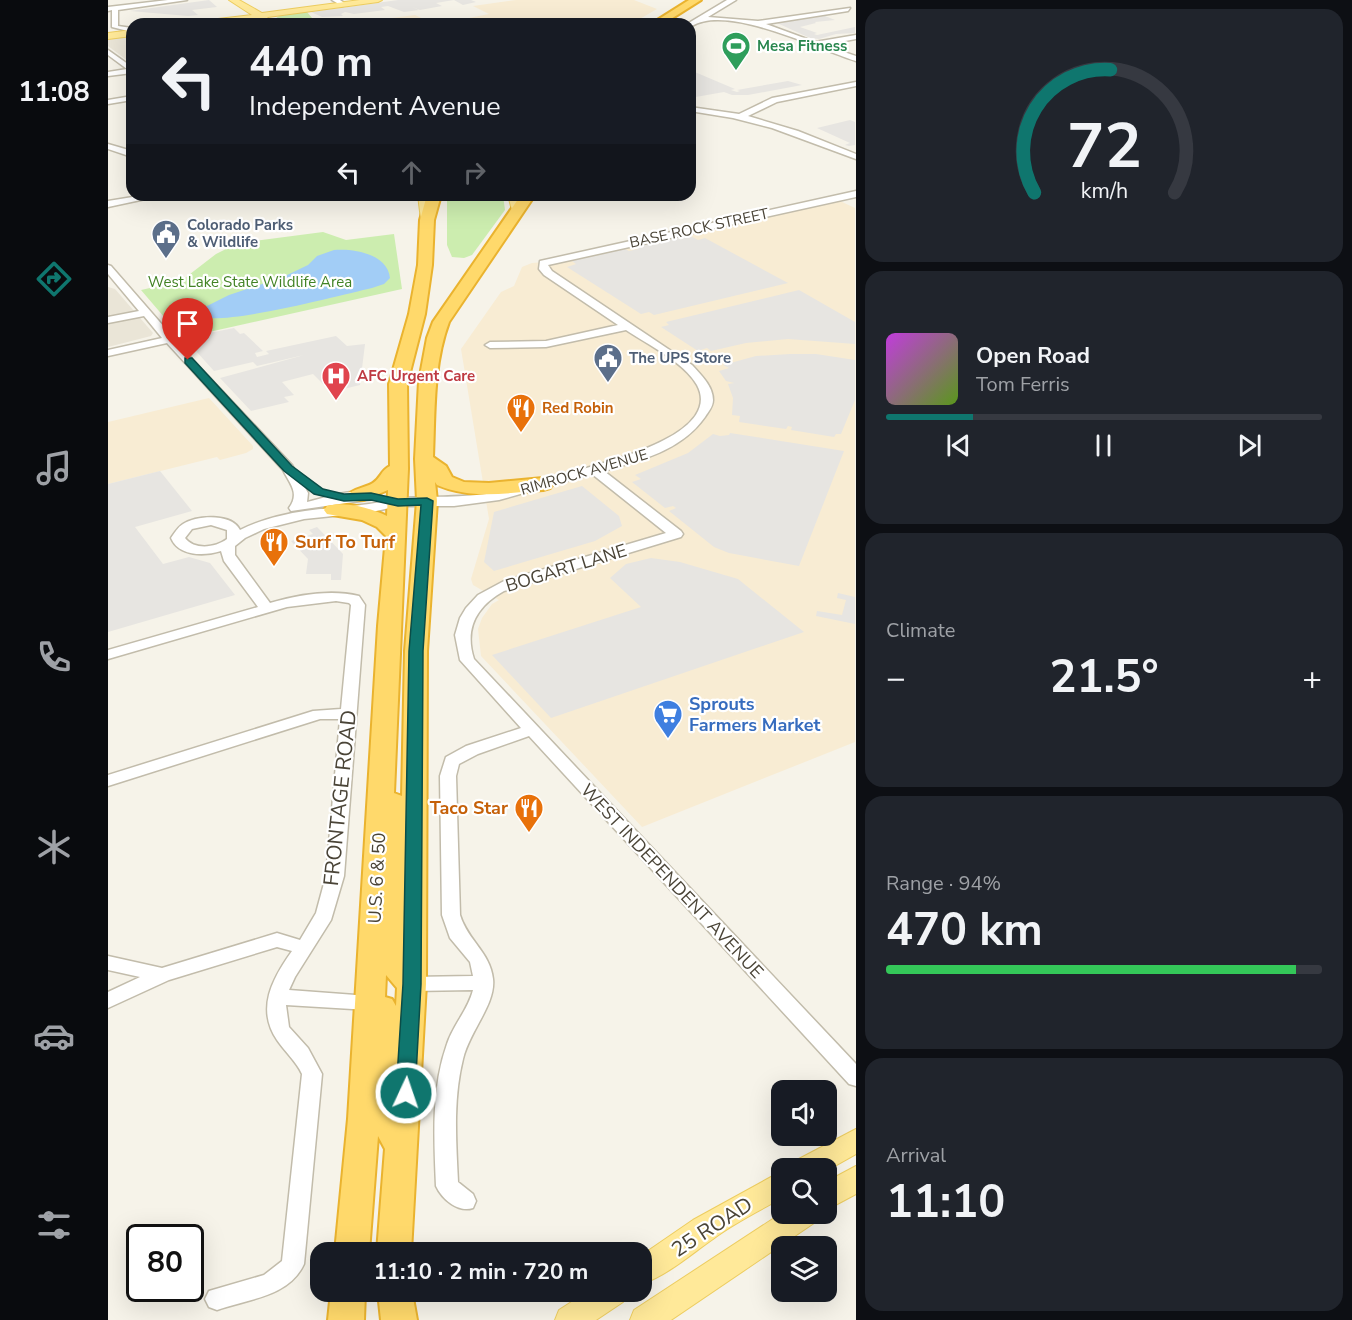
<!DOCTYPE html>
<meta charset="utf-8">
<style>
:root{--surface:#171b24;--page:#20242c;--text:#f1f3f6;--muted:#9ea1a6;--line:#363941;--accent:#0f766e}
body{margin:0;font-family:"Nunito Sans",sans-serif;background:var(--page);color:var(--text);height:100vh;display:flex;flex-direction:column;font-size:22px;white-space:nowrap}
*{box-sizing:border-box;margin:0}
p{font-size:20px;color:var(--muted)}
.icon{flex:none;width:33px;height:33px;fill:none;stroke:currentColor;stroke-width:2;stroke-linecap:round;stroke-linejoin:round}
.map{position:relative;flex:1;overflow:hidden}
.side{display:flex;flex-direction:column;gap:9px;padding:9px;background:#0d0f14;width:496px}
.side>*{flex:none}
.guide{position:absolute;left:18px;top:18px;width:570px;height:183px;border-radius:18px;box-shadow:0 6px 24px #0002;background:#171b24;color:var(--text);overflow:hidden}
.controls{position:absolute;left:663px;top:1080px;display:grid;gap:12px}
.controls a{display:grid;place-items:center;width:66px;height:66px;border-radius:12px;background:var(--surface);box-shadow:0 6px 24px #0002;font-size:30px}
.speed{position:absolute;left:18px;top:1224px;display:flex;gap:12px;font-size:30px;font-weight:700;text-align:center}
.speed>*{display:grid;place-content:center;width:78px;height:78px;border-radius:50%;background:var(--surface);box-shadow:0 6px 24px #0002;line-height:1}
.speed .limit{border:3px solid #111;border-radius:9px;background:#fff;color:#111}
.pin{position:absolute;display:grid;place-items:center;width:51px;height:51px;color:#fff;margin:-62px -26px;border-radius:50% 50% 50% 0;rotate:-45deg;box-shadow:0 0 6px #0007}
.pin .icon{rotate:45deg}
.me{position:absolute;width:66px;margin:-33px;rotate:3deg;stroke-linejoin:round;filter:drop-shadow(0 0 4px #0008)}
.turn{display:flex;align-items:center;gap:21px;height:126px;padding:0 24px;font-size:27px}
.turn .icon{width:78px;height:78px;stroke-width:2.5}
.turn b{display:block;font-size:42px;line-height:51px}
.lanes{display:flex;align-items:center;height:57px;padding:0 24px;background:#0003;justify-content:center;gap:30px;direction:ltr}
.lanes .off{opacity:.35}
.big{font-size:45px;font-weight:700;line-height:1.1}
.side .widget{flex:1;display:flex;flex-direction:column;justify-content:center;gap:9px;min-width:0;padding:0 21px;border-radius:18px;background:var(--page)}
.side .dial{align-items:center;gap:0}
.dial svg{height:156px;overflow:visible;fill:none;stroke:var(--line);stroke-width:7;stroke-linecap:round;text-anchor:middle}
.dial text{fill:var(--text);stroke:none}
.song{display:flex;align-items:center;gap:18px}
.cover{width:72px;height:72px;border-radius:9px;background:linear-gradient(135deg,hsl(290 70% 55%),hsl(90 70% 35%))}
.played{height:6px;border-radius:3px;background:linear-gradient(90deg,var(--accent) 20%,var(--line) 20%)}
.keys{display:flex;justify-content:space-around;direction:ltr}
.heat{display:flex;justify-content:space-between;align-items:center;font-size:33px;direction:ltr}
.charge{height:9px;border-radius:4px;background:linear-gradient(90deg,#34c759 94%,var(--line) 0)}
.trip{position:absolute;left:202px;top:1242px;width:342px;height:60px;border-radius:18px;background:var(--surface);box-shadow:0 6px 24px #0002;font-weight:700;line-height:60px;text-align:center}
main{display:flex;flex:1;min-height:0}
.dock{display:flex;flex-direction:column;width:108px;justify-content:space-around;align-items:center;background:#090b0e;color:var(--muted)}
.dock .icon{width:42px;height:42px}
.dock .selected{color:var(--accent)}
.dock b{font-size:27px;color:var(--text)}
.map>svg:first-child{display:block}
.residential{fill:#eae5d7}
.commercial{fill:#f8ecd3}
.green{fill:#ccedaf}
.parking{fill:#e7e5e1}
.water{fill:#a2cdf6}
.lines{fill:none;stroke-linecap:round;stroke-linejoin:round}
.minor-casing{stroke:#c2bcab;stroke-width:3}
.major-casing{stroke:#edcd60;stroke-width:2}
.highway-casing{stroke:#eab32f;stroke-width:4}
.minor{fill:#fff;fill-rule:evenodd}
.major{fill:#ffe999;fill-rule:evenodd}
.highway{fill:#ffd96b;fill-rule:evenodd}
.route{fill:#0f766e;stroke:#0a4d48;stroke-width:1.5}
.labels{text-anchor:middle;stroke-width:4.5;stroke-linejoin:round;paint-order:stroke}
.far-leisure-label{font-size:15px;font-weight:bold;fill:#27864d;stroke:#fff;text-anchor:start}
.far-service-label{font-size:15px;font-weight:bold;fill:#4e5e75;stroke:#fff;text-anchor:start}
.far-street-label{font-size:15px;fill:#4a4437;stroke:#fff}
.far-park-label{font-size:15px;fill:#418224;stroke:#fff}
.far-health-label{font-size:15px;font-weight:bold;fill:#be3a42;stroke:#fff;text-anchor:start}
.far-food-label{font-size:15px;font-weight:bold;fill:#c56008;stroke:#fff;text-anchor:start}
.food-label{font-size:18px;font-weight:bold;fill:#c56008;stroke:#fff;text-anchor:start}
.street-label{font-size:18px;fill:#4a4437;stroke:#fff}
.shop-label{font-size:18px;font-weight:bold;fill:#366cbe;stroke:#fff;text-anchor:start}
.near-street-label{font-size:21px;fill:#4a4437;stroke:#fff}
</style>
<main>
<nav class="dock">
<b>11:08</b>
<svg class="icon selected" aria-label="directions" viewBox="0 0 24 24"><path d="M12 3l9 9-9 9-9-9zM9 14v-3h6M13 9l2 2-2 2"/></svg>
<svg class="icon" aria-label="music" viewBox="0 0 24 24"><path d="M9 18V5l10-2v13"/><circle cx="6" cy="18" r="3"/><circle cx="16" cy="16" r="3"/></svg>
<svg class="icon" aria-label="phone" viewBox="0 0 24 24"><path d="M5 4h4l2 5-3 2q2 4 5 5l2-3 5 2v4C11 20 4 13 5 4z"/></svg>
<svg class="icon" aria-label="climate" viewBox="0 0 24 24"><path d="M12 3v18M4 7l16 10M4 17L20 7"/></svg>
<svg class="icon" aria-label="car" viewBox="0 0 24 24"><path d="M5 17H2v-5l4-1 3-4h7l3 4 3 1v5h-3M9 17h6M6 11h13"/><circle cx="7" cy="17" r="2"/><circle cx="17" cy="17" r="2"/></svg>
<svg class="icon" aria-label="filters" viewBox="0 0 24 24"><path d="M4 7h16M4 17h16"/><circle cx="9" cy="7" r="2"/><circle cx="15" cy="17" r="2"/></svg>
</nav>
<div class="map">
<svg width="748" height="1320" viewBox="0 0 748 1320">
<rect width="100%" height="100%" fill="#f6f3e9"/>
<!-- residential -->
<g class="residential">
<path d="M24,36V64L0,46V39Z"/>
<path d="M0,287L7,289L45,333L43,336L0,347Z"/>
</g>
<!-- commercial -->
<g class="commercial">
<path d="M408,0H526L549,9L523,24H264L281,21L276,19L307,15L324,23L356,19L381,14L365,6Z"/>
<path d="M732,201L747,208V742L534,827L373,656L370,629L374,618L384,604L391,600L365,585L363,579L381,519L353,349L393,292L406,286L414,267L424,263L450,261Z"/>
<path d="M101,398L145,446V449L138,453L112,460L109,457L0,484V422Z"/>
</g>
<!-- green -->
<g class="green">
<path d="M199,12L204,18L220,24H175L167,19L171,16Z"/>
<path d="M339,195H395L397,210L364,255L356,258L344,257L339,245Z"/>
<path d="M215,232L238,240L286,234L294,289L74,338L33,290L73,281L108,254L130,243Z"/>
</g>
<!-- parking -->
<g class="parking">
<path d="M101,0L109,7L84,10L90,15L80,16L22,11Z"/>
<path d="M290,0H363L368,2L355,5L346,0L328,3L334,6L312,10L304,7L311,10L296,12L280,6L273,7L277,10L246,14L237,12L233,14L235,16L214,17L203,12Z"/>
<path d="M717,16L727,20L707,22L708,23L692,27L709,33L706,34L709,35L747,27V33L728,34L711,39L702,38L669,23Z"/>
<path d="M582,70L627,89L623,90L629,92L632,91L629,90L680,81L694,85L640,95H624L616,92L582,98Z"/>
<path d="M742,120L747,122V145L741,146L737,145L742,143L709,128Z"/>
<path d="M581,235L590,240L597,238L680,283L546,315L541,312L533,314L459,267L468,264L464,261L517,249L521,251L530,249L528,247Z"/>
<path d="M691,290L747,322V344L680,339L638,343L603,351L599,348L590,351L553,327L561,325L558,322Z"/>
<path d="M126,328L132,334L136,333L155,351L147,353L149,357L161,354L158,351L228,336L239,346L257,344L252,385L223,392L205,374L174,382L186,395L176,397L181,402L143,411L112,378L196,355L149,366L145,362L106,371L78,340L87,339L86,336Z"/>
<path d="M682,354H708L747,360V400L733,434H728L726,437L683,430L684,427L680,426L678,429L631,422L632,416L624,415L625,398L620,384L626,383L618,381L611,371L621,368L615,365L648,356Z"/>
<path d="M622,433L736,451L691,566L621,553L606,547L561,511L568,508L565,506L557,508L524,482L533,479L527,475L580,453L605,434L612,436L621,435Z"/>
<path d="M52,471L84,511L27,527L55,564L81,557L102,563L127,595L0,632V484Z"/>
<path d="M474,486L511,516L514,526L487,541L386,571L376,562L386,512Z"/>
<path d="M209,527L235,554L233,580H223V574H198L200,559L183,541L205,534L201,530Z"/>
<path d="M543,558L572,562L630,579L696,632L443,718L384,655L533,607L502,578L518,564Z"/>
<path d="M730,593L747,597V624L708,616L709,611L734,615L738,600L729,598Z"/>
</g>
<!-- water -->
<path class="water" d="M226,250C245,248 280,254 282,278L276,284L264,288C233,295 113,327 90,316L91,310L121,295L175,277L200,265L209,256Z"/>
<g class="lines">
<!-- minor casing -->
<g class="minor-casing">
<g id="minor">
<path d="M60,0H79L10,10V26L24,28V32L4,27V10L0,11V7Z"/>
<path d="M224,0H232L239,5L234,6Z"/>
<path d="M619,0H628L600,17L650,21L742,8L740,11L658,24L707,42L748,35V39L715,45L748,56V61C709,49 620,4 584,26L579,24Z"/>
<path d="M0,50L24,67V73L0,76V72L19,69L0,55Z"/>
<path d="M748,82V86L669,102L640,116L690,131L748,154V159L664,128L625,118L582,111V107L631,114L664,98Z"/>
<path d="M24,96V100L0,104V100Z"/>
<path d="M0,144L24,151V157L0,149Z"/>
<path d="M748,191V197L440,265L444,271L584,365C593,375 605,386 605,400C605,407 600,412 597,417C573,451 533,460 496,471L573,531L575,534L573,537L396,591C369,606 356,628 366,659L748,1064V1086L741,1084L421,736L370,754L351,764L348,776L352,915C360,941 382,952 385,979C388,1004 361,1032 355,1059C345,1099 348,1141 350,1182L365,1194L368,1201L365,1208C350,1213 334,1199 328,1186C326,1139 323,1089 339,1044C345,1025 360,1010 365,990L304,991L297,989L294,984L297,979L304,977L365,976L362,962L342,938L334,915L332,776L338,757L358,746L413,728L352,660L347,635L352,618L358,608L370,595L396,581L558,533L484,474L391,500L346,506H290L264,512L196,519L156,529L137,538L127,546V555L162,603C189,595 223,589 251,596L257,605L236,876L223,920L187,977L181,990L261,996L268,998L271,1003L268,1008L261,1010L178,1005L181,1027L200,1048L214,1074L196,1264C181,1297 140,1299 109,1310L101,1307L97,1299L101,1291L156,1275L174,1261L194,1074C188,1061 177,1052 169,1040C148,1009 164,979 184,951L169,947L61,980L0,1008V992L32,977L0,970V956L54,968L169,933L192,940L208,913L218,876L232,719H212L0,786V775L205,711L233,709L243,605L241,603L228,601L179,607L0,659V650L150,607L116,561L113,551C97,556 71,557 63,538C67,532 70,527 75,524C89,515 124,513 132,530C152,520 176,514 197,511C218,508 240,507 261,504C271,503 281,499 292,498C325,496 353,498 387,493C410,489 434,480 457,474C487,465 617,437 589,385C577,363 539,344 518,330L438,347L382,348L377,345L382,342L438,341L510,325L436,275L431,269L432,261ZM103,525L119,530V539C107,548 86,550 77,538L84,529Z"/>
<path d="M37,195H56L0,207V201Z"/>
<path d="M0,265L3,266L84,359L184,465L200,493L199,502C219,497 245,488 266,493L267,496L266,499L183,511L181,508C192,493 182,484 175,470L59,343L0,356V350L54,338L36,316L0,323V317L31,311L0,274Z"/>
</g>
</g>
<!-- major casing -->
<g class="major-casing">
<g id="major">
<path d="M121,0H131L154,13L252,0H274L270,2L160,17L156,21L151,19L112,24H89L93,21L144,15Z"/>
<path d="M24,30V36L0,39V33Z"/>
<path d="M310,195H322L325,220L323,223H315L313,220Z"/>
<path d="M400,195H412L415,211L413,214H405Z"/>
<path d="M748,1129V1154L718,1171V1168H685L689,1160Z"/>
<path d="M748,1166V1194L718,1210V1182Z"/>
<path d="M674,1171V1198C651,1211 626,1223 605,1239C582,1255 561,1274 534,1284V1255L585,1220Z"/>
<path d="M674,1213L710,1214L706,1223L563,1320H522L526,1310Z"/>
<path d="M479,1292H519L515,1302L488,1320H447L451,1310Z"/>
</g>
</g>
<!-- highway casing -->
<g class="highway-casing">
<g id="highway">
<path d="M581,0H593L555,24H543Z"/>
<path d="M319,195H333L326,220L324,265L317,314L299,384L300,469L286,793L294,796L297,651L309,501L307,459L311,381L319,338L325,322L413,195H427L341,322C325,365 327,412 325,457L338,466L344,477L356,482L381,483L435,478L442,480L445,484L442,488L435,490C398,493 365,500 329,485L327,482L329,501L319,651L318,984L303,1252H269L277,1149L270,1136L261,1252H227L240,1119L270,626L278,536L269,527L254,520L219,514L216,510L219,506C237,501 263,508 279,516L280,490L256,500H242L239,496C245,488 257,488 265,483C273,478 273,470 282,466L281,384L301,314L310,265L312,220ZM278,975L289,988L288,1006L284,999L277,997Z"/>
<path d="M223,1292H257L256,1320H220Z"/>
<path d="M270,1292H304L309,1320H273Z"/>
</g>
</g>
<!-- minor -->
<use href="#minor" class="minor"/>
<!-- major -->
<use href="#major" class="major"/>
<!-- highway -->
<use href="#highway" class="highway"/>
</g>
<!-- route -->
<path class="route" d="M77,358H84L184,466L215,489L236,494L263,493L290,499L319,498L325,501L315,651L313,984L307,1093L304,1099L298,1101L291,1099L288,1093L295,984L301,651L313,505L290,506L263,500L236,501L206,494L176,471L77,363Z"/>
<!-- icons -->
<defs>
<g id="stadium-pin" transform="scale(1.5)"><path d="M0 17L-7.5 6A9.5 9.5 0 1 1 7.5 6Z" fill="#2e9e5b" stroke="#fff"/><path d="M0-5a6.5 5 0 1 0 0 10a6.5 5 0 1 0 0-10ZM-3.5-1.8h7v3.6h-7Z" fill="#fff"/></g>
<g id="civic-pin" transform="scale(1.5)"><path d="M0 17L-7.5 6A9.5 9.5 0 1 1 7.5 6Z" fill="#5c6f8a" stroke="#fff"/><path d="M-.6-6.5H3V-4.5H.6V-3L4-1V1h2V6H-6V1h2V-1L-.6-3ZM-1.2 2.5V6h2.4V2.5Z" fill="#fff"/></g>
<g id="hospital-pin" transform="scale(1.5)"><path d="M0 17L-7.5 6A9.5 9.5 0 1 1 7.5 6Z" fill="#e0444e" stroke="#fff"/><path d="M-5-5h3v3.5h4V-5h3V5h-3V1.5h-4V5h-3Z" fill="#fff"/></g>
<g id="restaurant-pin" transform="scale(1.5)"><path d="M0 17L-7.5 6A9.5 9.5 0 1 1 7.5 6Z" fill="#e8710a" stroke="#fff"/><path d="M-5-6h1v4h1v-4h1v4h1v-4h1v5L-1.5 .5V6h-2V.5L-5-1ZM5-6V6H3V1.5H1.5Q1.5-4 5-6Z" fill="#fff"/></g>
<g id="supermarket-pin" transform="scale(1.5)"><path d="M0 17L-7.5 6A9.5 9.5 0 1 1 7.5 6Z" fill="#3f7fe0" stroke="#fff"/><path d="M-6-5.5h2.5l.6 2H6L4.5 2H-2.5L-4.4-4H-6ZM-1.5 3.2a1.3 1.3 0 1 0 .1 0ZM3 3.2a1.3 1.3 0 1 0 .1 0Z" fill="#fff"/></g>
</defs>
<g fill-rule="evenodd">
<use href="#stadium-pin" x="628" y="46"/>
<use href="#civic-pin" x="58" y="234"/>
<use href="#civic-pin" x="500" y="358"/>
<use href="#hospital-pin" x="228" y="376"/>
<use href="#restaurant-pin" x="413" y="408"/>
<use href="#restaurant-pin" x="166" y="542"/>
<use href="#supermarket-pin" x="560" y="714"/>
<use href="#restaurant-pin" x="421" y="808"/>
</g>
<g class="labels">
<!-- far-leisure labels -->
<g class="far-leisure-label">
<text x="649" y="51">Mesa Fitness</text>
</g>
<!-- far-service labels -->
<g class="far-service-label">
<text x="79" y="230">Colorado Parks<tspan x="79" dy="17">&amp; Wildlife</tspan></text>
<text x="521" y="363">The UPS Store</text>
</g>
<!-- far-street labels -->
<g class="far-street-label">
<text transform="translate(591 228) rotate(-12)" y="5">BASE ROCK STREET</text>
<text transform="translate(476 472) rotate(-16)" y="5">RIMROCK AVENUE</text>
</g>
<!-- far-park labels -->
<g class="far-park-label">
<text x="142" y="287">West Lake State Wildlife Area</text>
</g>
<!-- far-health labels -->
<g class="far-health-label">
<text x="249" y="381">AFC Urgent Care</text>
</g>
<!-- far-food labels -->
<g class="far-food-label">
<text x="434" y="413">Red Robin</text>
</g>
<!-- food labels -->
<g class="food-label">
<text x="187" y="548">Surf To Turf</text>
<text x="400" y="814" text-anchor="end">Taco Star</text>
</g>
<!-- street labels -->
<g class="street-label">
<text transform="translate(458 568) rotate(-17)" y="6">BOGART LANE</text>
<text transform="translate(269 878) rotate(-87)" y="6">U.S. 6 &amp; 50</text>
<text transform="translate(564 881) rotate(47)" y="6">WEST INDEPENDENT AVENUE</text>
</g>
<!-- shop labels -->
<g class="shop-label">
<text x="581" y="710">Sprouts<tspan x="581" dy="21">Farmers Market</tspan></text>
</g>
<!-- near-street labels -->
<g class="near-street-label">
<text transform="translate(232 798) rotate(-84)" y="7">FRONTAGE ROAD</text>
<text transform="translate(604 1227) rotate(-33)" y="7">25 ROAD</text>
</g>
</g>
</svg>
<div class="controls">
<a><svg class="icon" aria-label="sound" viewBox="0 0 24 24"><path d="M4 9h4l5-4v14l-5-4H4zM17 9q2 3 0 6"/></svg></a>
<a><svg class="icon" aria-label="search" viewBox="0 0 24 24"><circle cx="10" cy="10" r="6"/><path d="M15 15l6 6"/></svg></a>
<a><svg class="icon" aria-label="layers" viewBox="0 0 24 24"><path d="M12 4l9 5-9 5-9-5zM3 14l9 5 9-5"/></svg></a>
</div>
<div class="speed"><div class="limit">80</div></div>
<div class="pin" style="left:80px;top:360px;background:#d93025"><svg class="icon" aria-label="arrive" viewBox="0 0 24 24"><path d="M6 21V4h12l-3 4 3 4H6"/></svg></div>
<svg class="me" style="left:298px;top:1093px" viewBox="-20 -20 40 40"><circle r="17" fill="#0f766e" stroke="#fff" stroke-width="3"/><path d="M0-11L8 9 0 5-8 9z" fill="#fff"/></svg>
<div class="trip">11:10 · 2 min · 720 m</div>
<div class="guide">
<div class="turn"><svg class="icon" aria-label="left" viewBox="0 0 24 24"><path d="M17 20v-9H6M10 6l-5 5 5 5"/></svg><div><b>440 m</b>Independent Avenue</div></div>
<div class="lanes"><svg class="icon" aria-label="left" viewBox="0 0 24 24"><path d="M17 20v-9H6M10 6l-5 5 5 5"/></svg><svg class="icon off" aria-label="ahead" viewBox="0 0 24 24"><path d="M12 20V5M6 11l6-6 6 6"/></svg><svg class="icon off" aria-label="right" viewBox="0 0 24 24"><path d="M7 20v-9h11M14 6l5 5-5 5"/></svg></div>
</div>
</div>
<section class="side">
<div class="widget dial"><svg viewBox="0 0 100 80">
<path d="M14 69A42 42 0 1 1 86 69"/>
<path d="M14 69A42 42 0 0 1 53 6" stroke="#0f766e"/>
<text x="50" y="56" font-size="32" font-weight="700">72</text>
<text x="50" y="72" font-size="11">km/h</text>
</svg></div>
<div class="widget">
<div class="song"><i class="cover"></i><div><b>Open Road</b><p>Tom Ferris</p></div></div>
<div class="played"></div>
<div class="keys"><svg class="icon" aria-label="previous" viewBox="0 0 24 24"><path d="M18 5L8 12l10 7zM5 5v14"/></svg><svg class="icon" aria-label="pause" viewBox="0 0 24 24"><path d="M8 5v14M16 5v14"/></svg><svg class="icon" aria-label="next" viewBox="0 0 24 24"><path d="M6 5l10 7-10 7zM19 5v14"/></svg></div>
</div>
<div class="widget"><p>Climate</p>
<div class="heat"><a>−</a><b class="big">21.5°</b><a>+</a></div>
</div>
<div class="widget"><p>Range · 94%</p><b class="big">470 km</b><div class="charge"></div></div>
<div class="widget"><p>Arrival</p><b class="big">11:10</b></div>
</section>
</main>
